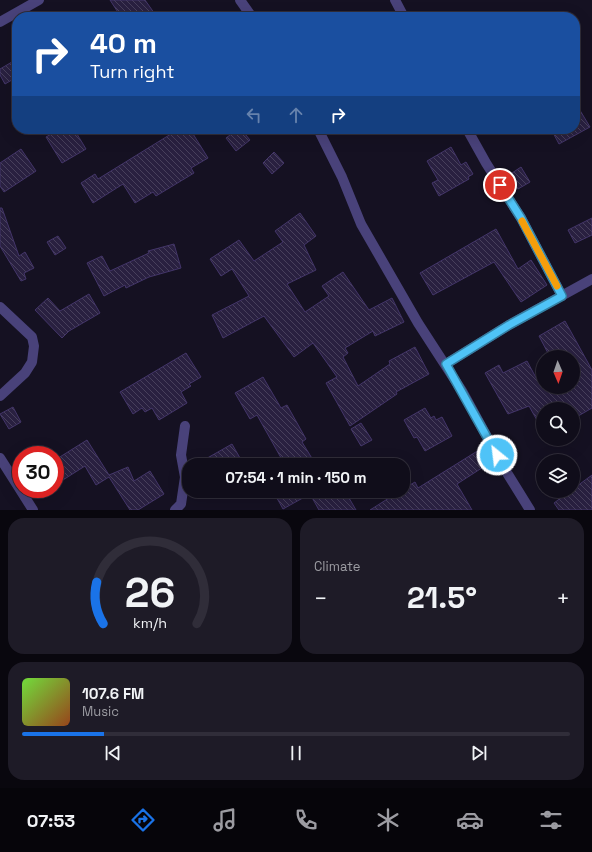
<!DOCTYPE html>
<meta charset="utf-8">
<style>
:root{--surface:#100d1a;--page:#1e1b27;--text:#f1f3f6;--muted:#9c9ca2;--line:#302d39;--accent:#1a73e8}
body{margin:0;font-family:"Space Grotesk",sans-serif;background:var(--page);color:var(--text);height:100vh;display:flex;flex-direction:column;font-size:15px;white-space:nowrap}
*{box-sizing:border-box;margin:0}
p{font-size:13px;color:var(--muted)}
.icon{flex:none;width:22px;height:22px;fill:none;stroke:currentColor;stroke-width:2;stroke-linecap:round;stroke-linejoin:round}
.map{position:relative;height:510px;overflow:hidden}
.drawer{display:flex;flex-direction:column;gap:8px;padding:8px;background:#09070e;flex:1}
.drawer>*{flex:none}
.guide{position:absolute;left:12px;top:12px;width:568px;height:122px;border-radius:16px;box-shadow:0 4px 16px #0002,0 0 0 1px var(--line);background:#1a4fa0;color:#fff;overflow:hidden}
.needle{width:26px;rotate:178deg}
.buttons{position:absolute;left:536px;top:350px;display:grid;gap:8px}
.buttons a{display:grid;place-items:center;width:44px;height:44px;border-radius:50%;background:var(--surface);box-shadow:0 4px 16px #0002,0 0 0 1px var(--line);font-size:20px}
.speed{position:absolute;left:12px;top:446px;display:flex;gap:8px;font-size:20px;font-weight:700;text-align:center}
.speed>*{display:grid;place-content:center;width:52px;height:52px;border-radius:50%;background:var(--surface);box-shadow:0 4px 16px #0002,0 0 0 1px var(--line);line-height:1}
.speed .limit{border:6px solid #d22;background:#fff;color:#111}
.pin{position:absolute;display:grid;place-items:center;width:34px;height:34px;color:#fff;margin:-17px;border:2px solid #fff;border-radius:50%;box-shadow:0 1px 4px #0007}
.me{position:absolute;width:44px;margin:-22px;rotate:331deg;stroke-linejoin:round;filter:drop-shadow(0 0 3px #0008)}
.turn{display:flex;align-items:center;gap:14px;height:84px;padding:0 12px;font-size:18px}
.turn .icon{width:52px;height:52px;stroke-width:2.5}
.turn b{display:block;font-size:28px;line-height:34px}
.lanes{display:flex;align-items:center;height:38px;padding:0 12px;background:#0003;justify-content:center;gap:20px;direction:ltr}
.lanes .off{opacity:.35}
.big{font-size:30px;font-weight:600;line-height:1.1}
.drawer .tile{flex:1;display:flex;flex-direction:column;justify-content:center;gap:6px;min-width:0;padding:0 14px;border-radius:16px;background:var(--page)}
.drawer .dial{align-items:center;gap:0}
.dial svg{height:104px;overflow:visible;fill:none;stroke:var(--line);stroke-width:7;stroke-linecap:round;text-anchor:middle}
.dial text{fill:var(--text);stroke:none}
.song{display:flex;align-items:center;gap:12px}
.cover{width:48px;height:48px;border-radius:6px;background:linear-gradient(135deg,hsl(100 70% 55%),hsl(20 70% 35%))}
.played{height:4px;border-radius:2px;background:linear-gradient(90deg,var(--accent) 15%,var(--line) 15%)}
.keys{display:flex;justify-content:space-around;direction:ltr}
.heat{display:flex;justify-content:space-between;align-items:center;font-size:22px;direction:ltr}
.drawer .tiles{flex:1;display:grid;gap:8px;grid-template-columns:1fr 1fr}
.tile:last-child{grid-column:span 2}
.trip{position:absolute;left:182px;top:458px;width:228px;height:40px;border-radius:16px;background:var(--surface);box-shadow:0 4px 16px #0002,0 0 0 1px var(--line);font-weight:600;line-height:40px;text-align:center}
.tab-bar{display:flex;height:64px;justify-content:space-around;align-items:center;background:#06050a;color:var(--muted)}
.tab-bar .icon{width:28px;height:28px}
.tab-bar .selected{color:var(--accent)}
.tab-bar b{font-size:18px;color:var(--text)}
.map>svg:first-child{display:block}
.building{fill:url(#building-back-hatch);stroke:#433569}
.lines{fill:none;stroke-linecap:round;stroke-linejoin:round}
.minor{stroke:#49427a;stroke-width:10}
.route-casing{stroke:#337fa1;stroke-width:10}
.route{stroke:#4fc3f7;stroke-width:7}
.slow{stroke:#f59e0b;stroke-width:7}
</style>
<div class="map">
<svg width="592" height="510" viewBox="0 0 592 510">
<defs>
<pattern id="building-back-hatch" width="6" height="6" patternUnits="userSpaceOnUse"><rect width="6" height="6" fill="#292040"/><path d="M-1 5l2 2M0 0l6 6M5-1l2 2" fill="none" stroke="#48405c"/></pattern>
</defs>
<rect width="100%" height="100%" fill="#151122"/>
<!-- building -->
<g class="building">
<path d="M110,0H145L157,17H121Z"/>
<path d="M17,59V77L5,84L0,75V69Z"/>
<path d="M575,102L590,127L559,144L551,129H575Z"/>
<path d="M60,129H74L86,149L62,163L46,137Z"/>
<path d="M179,129H190L208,158L191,168L194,173L156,196L153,192L135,203L123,184L93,203L81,183L95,174L98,179Z"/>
<path d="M238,129H241L250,140L236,151L226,138Z"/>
<path d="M451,147L461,165L466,162L473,174L468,177L469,179L439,196L432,183L438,180L427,161Z"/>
<path d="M21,149L36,171L4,192L0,186V163Z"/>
<path d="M274,152L284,163L272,174L263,163Z"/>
<path d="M521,167L530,182L518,189L509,175Z"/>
<path d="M0,208H2L19,256L25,252L34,268L24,273L26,279L21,281L0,246Z"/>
<path d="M300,213L316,236L304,245L316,270L287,284L305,312L329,296L322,286L343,272L369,310L392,298L404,322L375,336L373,331L345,348L348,353L343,357L358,386L390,364L389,361L415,347L429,374L396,392L397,394L350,426L326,383L337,377L313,343L294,357L264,316L223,338L212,315L249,296L232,269L221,276L210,259L239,240L254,261L283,242L275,231Z"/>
<path d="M592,218V235L575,243L568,230Z"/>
<path d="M496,229L518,269L531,260L547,285L521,302L494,262L433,295L420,273Z"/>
<path d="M58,236L66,248L55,255L47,242Z"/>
<path d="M174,244L181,268L149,277L126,288L125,285L104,296L87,263L102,256L110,271L149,253L148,251Z"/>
<path d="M89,294L100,313L69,331L62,338L35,310L48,298L60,311Z"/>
<path d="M565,321L592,370V408L573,419V409H543V431L529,406L508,414L485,373L499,365L503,373L527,361L541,387H573V357H550L539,336Z"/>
<path d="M186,353L201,377L189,384L191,386L181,392L187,403L159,420L152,408L145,412L142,408L133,414L120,392Z"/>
<path d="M263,377L281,408L287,405L306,439L302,442L313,460L303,465H285L257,415L250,419L235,393Z"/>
<path d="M13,407L21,422L9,429L0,414Z"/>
<path d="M425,408L431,418L434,416L436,420L442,417L452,436L425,451L417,437L414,438L404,420Z"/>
<path d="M361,423L372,440L361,446L351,429Z"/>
<path d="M87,440L109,475L128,467L134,481L150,471L164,494L138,510H130L109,477L96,485L85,466L55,485V460Z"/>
<path d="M232,444L244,465H195Z"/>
<path d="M479,450L488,464L457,484L472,510H370L400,491H403V489L415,482L418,488Z"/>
<path d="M592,475V510H559L554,503L570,491H573V489Z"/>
<path d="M273,491H345L356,510H319L310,494L283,509Z"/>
</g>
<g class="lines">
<!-- minor -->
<g class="minor">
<path d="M240,0L252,17"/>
<path d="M395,0L404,17"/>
<path d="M0,22L39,0"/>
<path d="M318,129L342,177L361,224L418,323L462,391L504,468L530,510"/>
<path d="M467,129L486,163L521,218L562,296"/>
<path d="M0,307L32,337L34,346L32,362L25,373L0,396"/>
<path d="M446,364L509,325L592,279"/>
<path d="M0,458L33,510"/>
<path d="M175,510L181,504L185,477L181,455L185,426"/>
</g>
</g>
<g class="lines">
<!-- route casing -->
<g class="route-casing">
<path id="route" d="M497,455L446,364L509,325L562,296L521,218L500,185"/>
</g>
<!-- route -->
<use href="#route" class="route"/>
<!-- slow -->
<path class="slow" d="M522,221L557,286"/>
</g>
</svg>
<div class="buttons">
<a><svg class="needle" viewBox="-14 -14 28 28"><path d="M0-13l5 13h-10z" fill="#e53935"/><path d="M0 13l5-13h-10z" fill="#9c9ca2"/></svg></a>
<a><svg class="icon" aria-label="search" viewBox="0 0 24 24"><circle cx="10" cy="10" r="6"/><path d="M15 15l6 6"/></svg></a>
<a><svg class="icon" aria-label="layers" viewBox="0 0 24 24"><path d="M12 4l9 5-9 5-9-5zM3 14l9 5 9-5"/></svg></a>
</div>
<div class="speed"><div class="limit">30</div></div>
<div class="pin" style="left:500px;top:185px;background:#d93025"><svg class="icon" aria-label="arrive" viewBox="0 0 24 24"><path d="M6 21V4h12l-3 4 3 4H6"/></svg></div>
<svg class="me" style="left:497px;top:455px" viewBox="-20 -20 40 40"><circle r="17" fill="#4fc3f7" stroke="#fff" stroke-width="3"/><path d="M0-11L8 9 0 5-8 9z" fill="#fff"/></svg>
<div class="trip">07:54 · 1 min · 150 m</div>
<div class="guide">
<div class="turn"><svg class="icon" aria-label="right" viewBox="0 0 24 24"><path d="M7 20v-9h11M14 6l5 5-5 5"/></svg><div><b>40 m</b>Turn right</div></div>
<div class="lanes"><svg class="icon off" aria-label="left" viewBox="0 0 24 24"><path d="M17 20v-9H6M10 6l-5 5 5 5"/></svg><svg class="icon off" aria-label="ahead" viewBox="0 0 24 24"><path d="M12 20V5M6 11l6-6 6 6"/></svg><svg class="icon" aria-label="right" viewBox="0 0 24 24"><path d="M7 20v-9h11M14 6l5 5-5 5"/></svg></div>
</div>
</div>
<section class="drawer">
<div class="tiles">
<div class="tile dial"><svg viewBox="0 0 100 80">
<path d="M14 69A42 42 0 1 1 86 69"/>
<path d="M14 69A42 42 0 0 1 9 37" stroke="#1a73e8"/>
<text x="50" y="56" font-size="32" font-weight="700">26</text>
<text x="50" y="72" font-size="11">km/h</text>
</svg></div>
<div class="tile"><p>Climate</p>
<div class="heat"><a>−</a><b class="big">21.5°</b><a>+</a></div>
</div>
<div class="tile">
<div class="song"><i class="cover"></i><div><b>107.6 FM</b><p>Music</p></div></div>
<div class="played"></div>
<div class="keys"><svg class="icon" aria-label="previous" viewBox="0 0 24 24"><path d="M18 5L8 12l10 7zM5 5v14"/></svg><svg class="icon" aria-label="pause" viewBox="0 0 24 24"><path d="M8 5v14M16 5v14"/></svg><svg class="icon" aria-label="next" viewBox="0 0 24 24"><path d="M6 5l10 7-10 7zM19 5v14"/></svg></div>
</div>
</div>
</section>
<nav class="tab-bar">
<b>07:53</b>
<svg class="icon selected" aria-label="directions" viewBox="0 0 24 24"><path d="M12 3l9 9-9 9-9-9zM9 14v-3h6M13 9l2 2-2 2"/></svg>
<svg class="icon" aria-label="music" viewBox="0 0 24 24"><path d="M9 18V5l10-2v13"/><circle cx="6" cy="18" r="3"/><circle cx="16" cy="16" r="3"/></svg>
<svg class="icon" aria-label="phone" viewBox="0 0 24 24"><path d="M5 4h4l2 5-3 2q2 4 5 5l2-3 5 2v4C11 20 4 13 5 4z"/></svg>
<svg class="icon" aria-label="climate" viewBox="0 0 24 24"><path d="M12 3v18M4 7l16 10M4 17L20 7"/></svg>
<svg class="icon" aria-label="car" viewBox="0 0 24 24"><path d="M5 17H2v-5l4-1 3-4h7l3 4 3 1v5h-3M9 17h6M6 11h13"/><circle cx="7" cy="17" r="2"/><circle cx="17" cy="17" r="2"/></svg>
<svg class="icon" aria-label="filters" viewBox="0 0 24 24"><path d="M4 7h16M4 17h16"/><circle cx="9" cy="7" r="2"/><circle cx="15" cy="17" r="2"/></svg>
</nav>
